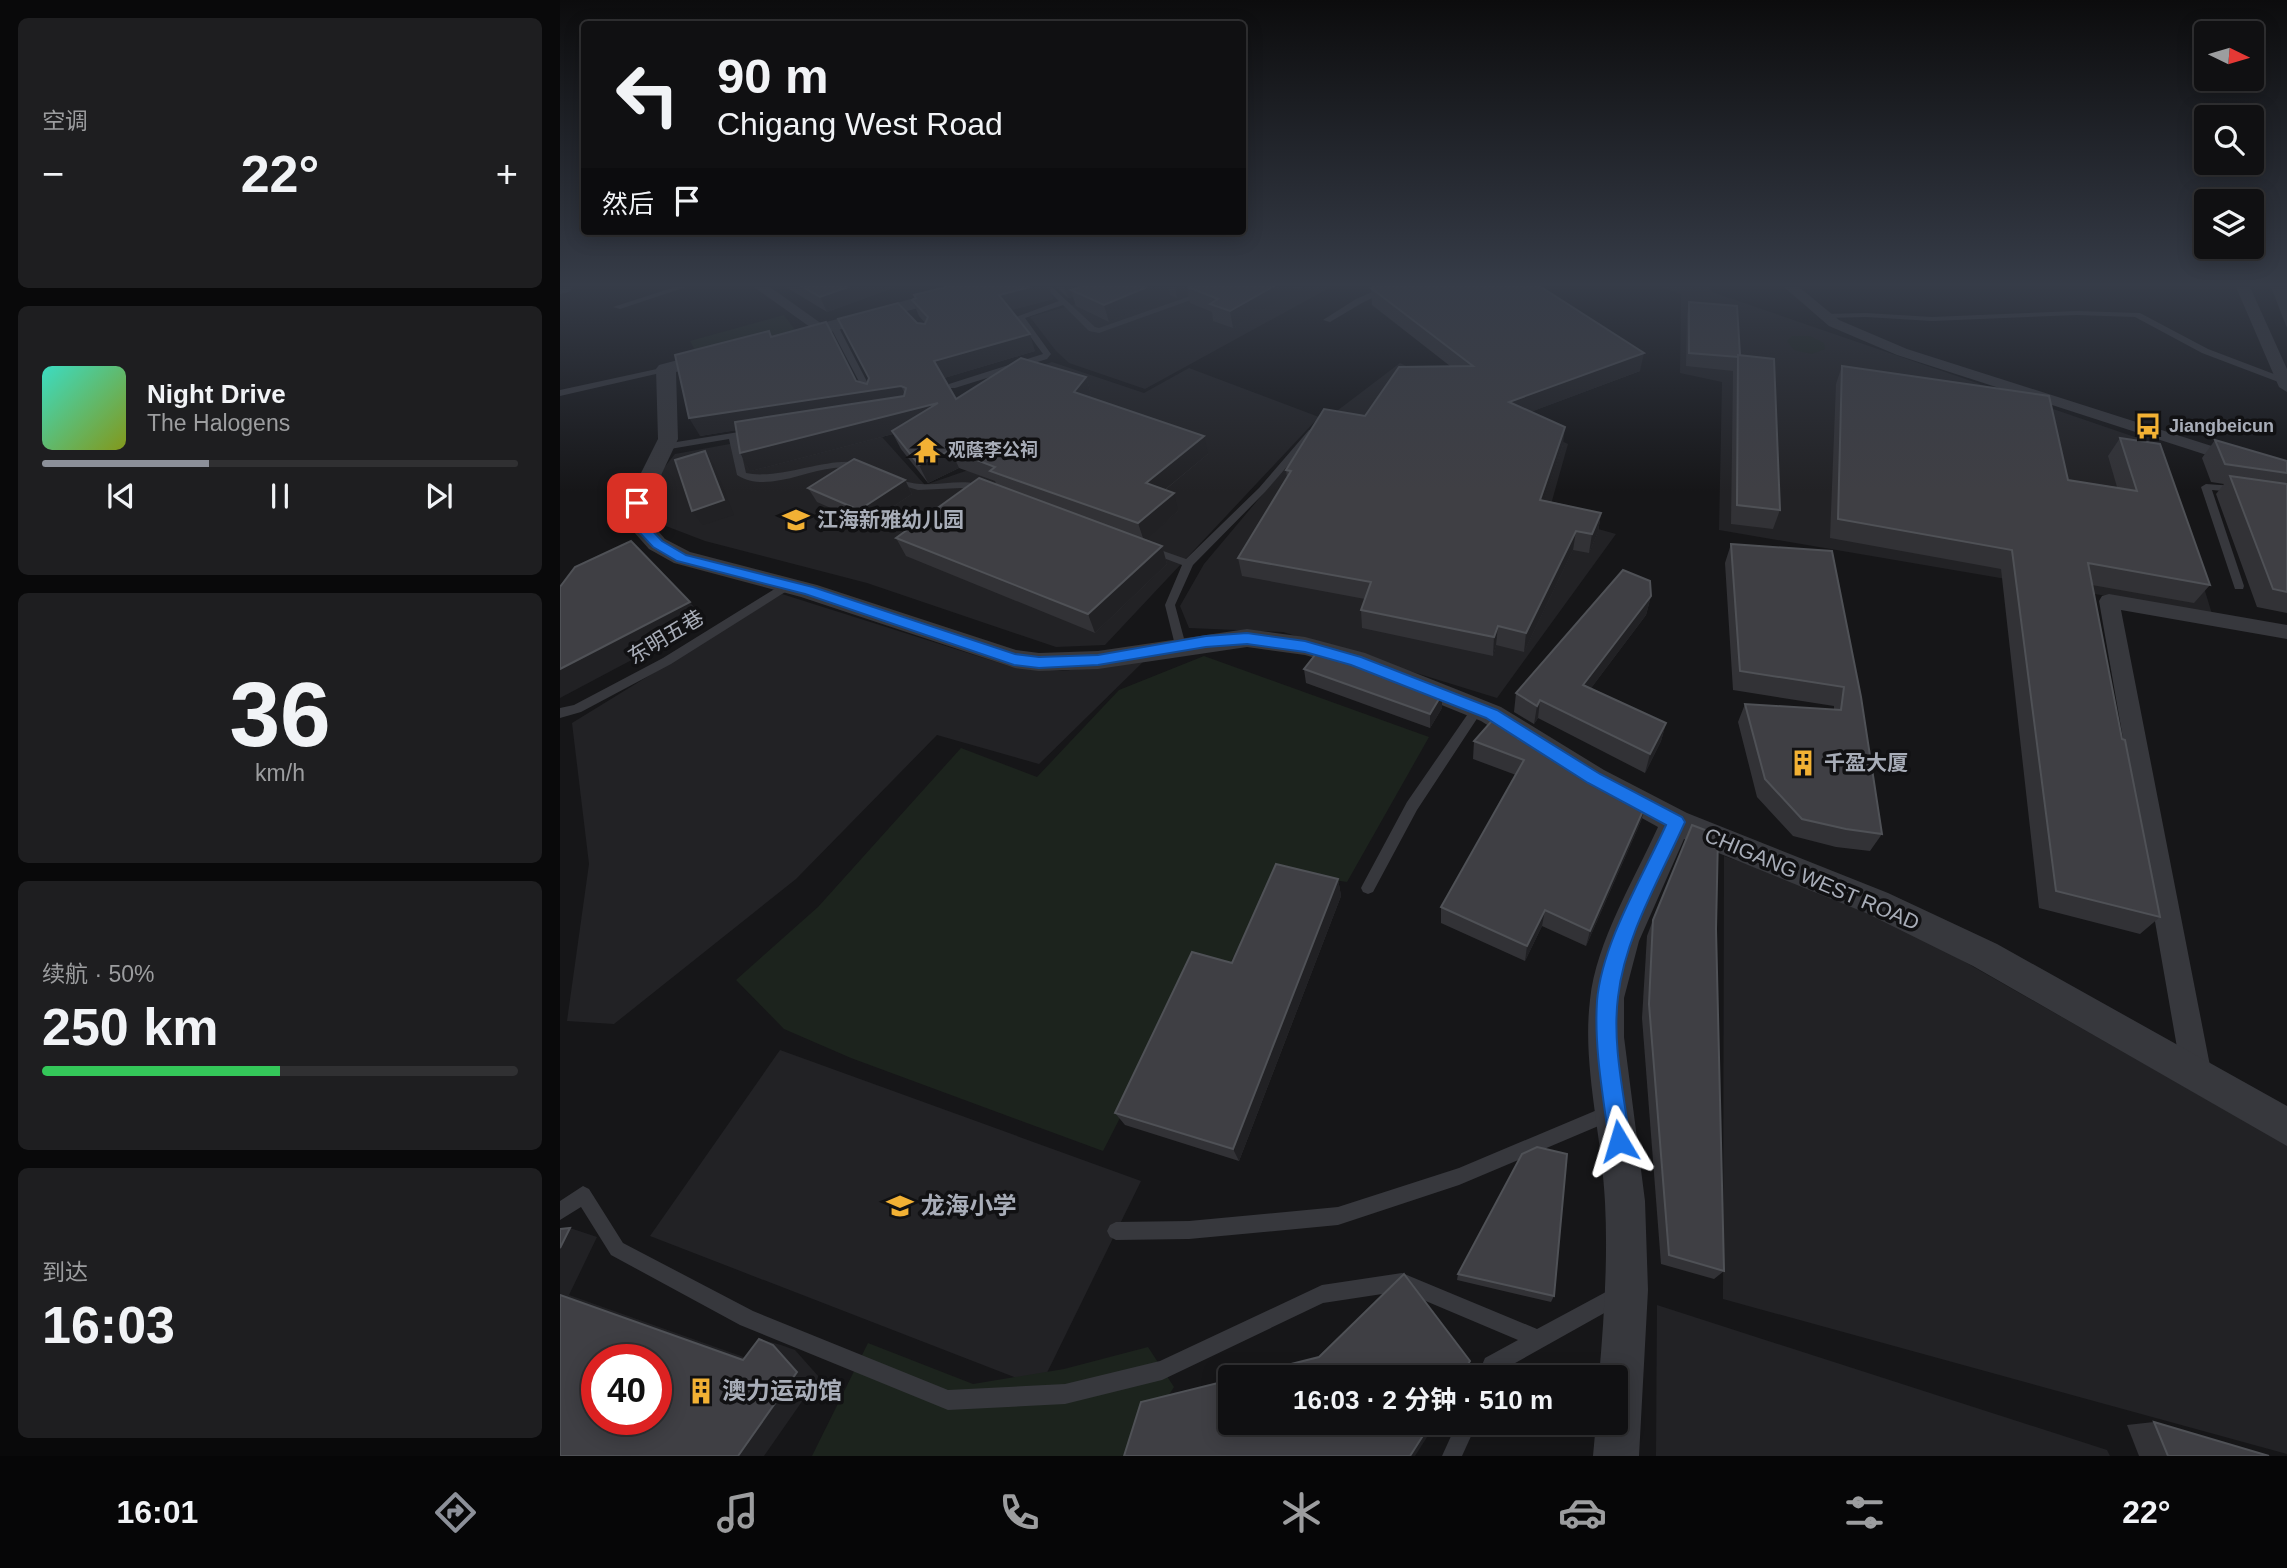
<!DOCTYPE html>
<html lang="zh">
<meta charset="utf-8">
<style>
:root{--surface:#101012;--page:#1e1e20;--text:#f1f3f6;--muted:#9c9d9f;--line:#303032;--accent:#8c9099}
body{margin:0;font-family:Helvetica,"Noto Sans SC",sans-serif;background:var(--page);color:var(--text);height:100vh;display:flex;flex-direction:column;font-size:26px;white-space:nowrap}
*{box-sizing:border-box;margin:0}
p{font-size:23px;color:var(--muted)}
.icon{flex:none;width:38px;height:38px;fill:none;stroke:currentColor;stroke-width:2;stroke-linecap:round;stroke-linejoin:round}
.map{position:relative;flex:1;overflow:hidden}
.details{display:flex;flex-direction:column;gap:18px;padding:18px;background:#09090a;width:560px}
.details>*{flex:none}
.hud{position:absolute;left:21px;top:21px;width:665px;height:214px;border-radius:7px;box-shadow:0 4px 18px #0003,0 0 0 2px var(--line);background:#101012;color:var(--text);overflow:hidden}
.needle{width:46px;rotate:95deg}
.buttons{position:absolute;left:1634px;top:21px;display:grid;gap:14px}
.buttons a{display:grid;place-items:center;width:70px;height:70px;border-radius:7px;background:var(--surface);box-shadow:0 4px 18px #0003,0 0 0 2px var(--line);font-size:35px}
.speed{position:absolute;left:21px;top:1344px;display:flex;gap:14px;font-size:35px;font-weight:700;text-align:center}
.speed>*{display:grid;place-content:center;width:91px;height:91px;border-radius:50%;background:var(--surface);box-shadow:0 4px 18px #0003,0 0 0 2px var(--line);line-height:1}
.speed .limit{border:10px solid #d22;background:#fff;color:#111}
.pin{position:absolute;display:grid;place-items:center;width:60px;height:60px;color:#fff;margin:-30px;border-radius:14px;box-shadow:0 4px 10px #0006}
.me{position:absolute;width:77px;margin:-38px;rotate:353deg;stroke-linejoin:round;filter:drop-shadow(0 0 5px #0008)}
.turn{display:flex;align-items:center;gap:24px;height:147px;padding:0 21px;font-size:32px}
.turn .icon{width:91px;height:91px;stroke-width:2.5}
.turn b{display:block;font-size:49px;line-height:60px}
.then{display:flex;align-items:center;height:66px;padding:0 21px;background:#0003;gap:14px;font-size:26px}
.big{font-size:52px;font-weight:700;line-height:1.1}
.details .card{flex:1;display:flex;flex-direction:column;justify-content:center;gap:10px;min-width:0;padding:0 24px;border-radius:10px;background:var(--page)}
.details .dial{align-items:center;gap:0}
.dial b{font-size:91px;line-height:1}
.song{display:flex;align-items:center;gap:21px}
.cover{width:84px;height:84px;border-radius:10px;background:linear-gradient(135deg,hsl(170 70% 55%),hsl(70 70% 35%))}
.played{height:7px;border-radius:4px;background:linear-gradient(90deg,var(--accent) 35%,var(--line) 35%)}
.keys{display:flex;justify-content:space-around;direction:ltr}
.heat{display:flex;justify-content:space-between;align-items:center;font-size:38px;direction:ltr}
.charge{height:10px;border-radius:5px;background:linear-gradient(90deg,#34c759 50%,var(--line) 0)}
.trip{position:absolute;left:658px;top:1365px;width:410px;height:70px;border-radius:7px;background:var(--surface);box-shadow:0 4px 18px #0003,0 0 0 2px var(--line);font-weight:700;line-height:70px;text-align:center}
.menu{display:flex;height:112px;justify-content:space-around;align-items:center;background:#060607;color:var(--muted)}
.menu .icon{width:49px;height:49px}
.menu .active{color:var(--accent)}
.menu b{font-size:32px;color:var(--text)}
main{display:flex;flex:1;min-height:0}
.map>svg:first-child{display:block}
.built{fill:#222225}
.green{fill:#1c231d}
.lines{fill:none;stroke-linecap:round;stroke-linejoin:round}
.river{fill:#2c353c;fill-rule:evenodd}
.service{fill:#37383d;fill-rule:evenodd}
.minor{fill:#37383d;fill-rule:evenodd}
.tertiary{fill:#37383d;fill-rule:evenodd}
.wall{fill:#323236}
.shaded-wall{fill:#212124}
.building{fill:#3f3f44;stroke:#4f5156;stroke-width:2;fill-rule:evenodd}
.route{fill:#1a73e8;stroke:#114b97;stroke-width:2}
.labels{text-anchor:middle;stroke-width:7;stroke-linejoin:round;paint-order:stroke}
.far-poi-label{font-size:18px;font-weight:bold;fill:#a8adb8;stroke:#111113;text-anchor:start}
.poi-label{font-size:21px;font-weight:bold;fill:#a8adb8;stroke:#111113;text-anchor:start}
.street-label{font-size:21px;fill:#a8adb8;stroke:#111113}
.near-poi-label{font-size:24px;font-weight:bold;fill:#a8adb8;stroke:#111113;text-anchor:start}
</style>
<main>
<section class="details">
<div class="card"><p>空调</p>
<div class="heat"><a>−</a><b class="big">22°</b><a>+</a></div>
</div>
<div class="card">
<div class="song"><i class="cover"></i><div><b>Night Drive</b><p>The Halogens</p></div></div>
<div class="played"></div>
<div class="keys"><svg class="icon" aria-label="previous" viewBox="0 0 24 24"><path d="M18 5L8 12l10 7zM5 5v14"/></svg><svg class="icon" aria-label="pause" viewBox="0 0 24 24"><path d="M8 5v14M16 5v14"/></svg><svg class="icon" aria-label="next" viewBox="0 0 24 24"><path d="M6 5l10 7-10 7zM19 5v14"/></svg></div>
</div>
<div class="card dial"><b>36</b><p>km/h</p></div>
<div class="card"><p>续航 · 50%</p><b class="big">250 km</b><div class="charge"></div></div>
<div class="card"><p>到达</p><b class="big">16:03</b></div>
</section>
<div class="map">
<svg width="1727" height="1456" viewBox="0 0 1727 1456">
<rect width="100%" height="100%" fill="#161618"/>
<!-- built -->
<g class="built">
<path d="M575,287H771L585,389L509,363L496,351L470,317Z"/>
<path d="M1100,287H1149L1152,292L1601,446L1652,614L1159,530L1162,382L1120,373L1121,294Z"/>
<path d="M492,362L584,393L629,368L759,417L545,645L496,647L307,583L145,541L85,518L91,484L115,454L306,419L365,485L420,466L404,393Z"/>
<path d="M840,363L1008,444L988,515L1056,534L937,698L723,632L629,628L620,606L644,564L765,420Z"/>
<path d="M222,594L449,666L502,671L584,661L479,764L377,735L236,879L54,1024L7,1021L29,864L12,723Z"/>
<path d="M1164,856L1312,909L1727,1145V1454L1163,1299Z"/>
<path d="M220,1050L581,1181L480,1387L90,1236Z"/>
<path d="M1097,1305L1547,1450L1550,1456H1096Z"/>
</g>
<!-- green -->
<g class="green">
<path d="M224,315L235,330L139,358L130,341Z"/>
<path d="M1232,336H1250L1264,343L1265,349L1252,354L1234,350L1227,341Z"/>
<path d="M644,656L869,737L787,882L714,871L669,966L642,958L543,1151L291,1058L224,1029L176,980L258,907L401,748L477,777L559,690Z"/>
<path d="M308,1343L413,1384L504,1369L588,1347L614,1387L570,1456H252Z"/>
</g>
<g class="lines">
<!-- river -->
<path class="river" d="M0,287H13L9,292L0,294Z"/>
<!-- service -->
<g class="service">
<path d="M115,287H126L60,309L53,307Z"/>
<path d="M484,287H492L535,327L539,328L656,287H667L539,333L529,331L503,305L465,318L491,354L487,359L395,388H389V384L483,354L456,317L499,301Z"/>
<path d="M733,287H742L738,289Z"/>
<path d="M824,287H834L802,303L770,322L763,320L796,299Z"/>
<path d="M1517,311L1580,313L1648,349L1727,379V383H1721L1642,353L1575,317L1517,315L1372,321L1306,317L1265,318L1261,316L1265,314L1306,313L1372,317Z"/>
<path d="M271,324L278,326L315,397L314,399L307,397L270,326Z"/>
<path d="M106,367L110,369L109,371L0,396V390Z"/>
<path d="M752,429L757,432L755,434L705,492L633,565L615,605L626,646L620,650L616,649L605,605L622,565L585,551L584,549L589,546L626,559L699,488L749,430Z"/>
<path d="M179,432L184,435L178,438L186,473C222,481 281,451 306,466C298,471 284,467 274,468C244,471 205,493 177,475L169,439L104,450L99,447L104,444Z"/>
<path d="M333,477C342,480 351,484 361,484C383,486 409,476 429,489L424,492L401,488L358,490L330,482V478Z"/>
<path d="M1646,484L1675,486L1680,489L1675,492L1652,490L1684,586L1683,589H1675L1641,487Z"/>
<path d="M226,582L230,583L231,586L230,589L111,664L21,712L0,718V708L14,705L103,658Z"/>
<path d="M918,703L922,705L924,708L922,711L857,810L813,892L808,894L803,892L801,888L803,884L847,802L914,705Z"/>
<path d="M1049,1105L1055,1107L1057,1113L1055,1119L899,1185L778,1225L629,1239L556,1240L550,1237L547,1231L550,1225L556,1222L629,1221L778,1207L899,1168Z"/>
<path d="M23,1186L29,1189L63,1243L193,1311L388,1390L505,1384L600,1361L762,1285L842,1273L977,1329L1057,1286L1064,1288L1066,1295L1064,1302L939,1372L937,1377H917L925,1358L958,1340L842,1291L763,1303L602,1380L505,1404L388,1410L180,1325L51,1255L21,1207L0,1220V1201Z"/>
<path d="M897,1423H917L902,1456H882Z"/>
</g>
<!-- minor -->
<g class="minor">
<path d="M194,287H210L269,329L267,332H257Z"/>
<path d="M1224,287H1239L1279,320L1347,349L1727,470V481L1337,355L1269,326Z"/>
<path d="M1676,287H1690L1727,369V392L1719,387Z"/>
<path d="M1549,594L1727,625V639L1561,610L1652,1076L1648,1087L1637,1091L1626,1087L1622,1076L1539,601L1542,596Z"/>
</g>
<!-- tertiary -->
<g class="tertiary">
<path d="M395,287H422L420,291L238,341H226L223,337L226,333Z"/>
<path d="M152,351L161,357L159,361L116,372L118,439L88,503L92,524L105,539L130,552L257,585L456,650L479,653L538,651L687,629L745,637L805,653L941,707L1044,770L1127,813L1328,893L1437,944L1727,1106V1146L1413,966L1306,913L1124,839L1079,941L1064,998V1037L1085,1201L1088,1290L1079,1456H1033L1036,1423H1055V1377H1039C1044,1319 1048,1260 1045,1202C1042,1135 1022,1066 1030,1000C1036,942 1074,880 1098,827L1024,786L921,721L788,667L745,655L687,647L538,669L479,671L455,668L241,597L114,563L89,549L73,531L66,503L98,439L96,369L99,365Z"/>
</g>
</g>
<!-- wall -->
<g class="wall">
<path d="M226,287H336L267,312Z"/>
<path d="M496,287H735V291L673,328L653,321L652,312L630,303L628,294L617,298L610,295L549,322L516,306L513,297L508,298Z"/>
<path d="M1711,287H1727V328Z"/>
<path d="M811,288L1080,371L970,412L1003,445L984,500L1041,513L1038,532L1029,553L1013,550L964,652L936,645L933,656L802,628L801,610L805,599L682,576L678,558L727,478L726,470L805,416L890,366L812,305Z"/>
<path d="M354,295L493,299L451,310L475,351L384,378L396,399L526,377L531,394L529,397L648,454L605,490L618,511L585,539L602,546L607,564L535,633L346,556L336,538L436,484L435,481L399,468L368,483L341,449L333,434L191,471L176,430L140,436L209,331L212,337L296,381L307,384L357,323H365L359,316L352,300L355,299Z"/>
<path d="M1129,302L1180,355L1220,510L1213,529L1171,524L1173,371L1126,366L1127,315Z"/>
<path d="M1282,366L1508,480L1557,487L1548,456L1560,438L1650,585L1634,603L1532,585L1562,739L1600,917L1580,934L1479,908L1441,569L1270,538L1276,384Z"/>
<path d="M1655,440L1727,461V613L1697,607L1656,494L1664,484L1651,482L1642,458Z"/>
<path d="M345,480L352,494L307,524L257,502L248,488Z"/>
<path d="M1171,544L1272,551L1322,834L1310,851L1276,847L1233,836L1197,797L1178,722L1185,704L1274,710V706L1173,690L1165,563Z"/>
<path d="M1091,596L1086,615L1031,688L1106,723L1101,741L1085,773L978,718L974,724L954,712L956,693Z"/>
<path d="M744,669L882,694V708L870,728L746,683Z"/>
<path d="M963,732L962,740L1086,804L1081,821L1026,946L982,926L965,961L881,923V907L956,775L913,759L914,741Z"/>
<path d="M778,879L781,896L679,1161L565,1125L555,1113L672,963Z"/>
<path d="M1093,920L1156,929L1164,1271L1154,1279L1101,1264L1082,1018L1087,936Z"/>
<path d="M898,1274L994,1296L991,1302L897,1280Z"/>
<path d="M1594,1422L1709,1456H1579L1567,1425Z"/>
</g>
<!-- shaded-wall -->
<g class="shaded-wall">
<path d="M288,287H336L267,312L260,297Z"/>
<path d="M470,287H489L493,299L445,312L439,295Z"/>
<path d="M504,287H550L511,290L513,297L508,298Z"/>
<path d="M587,287H609L610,295L549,322L544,305Z"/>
<path d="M615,287H627L628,294L617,298Z"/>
<path d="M712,287H735V291L673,328L670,311Z"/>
<path d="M470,334L475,351L381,379L374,361Z"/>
<path d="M1084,353L1080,371L947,421L949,402Z"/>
<path d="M526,377L531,394L519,410L514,392Z"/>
<path d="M341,386L349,403L140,436L129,418Z"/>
<path d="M378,403L332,431L333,434L191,471L180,453Z"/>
<path d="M1005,427L1003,445L978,518L980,500Z"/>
<path d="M644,436L648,454L591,501L586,483Z"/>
<path d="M391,450L399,468L368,483L359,465Z"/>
<path d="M145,451L154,465L174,515L143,525L132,511Z"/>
<path d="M345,480L352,494L307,524L299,510Z"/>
<path d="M614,493L618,511L584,541L578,523Z"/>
<path d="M1041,513L1038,532L1029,553L1032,534Z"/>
<path d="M1016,531L1013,550L964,652L966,633Z"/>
<path d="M602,546L607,564L535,633L528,614Z"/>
<path d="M1091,596L1086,615L1020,703L1023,685Z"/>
<path d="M130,602L145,621L0,698V669Z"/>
<path d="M938,626L936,645L933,656L934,637Z"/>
<path d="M882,694V708L870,728V714Z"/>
<path d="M980,700L978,718L974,724L977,706Z"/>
<path d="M1106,723L1101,741L1085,773L1090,754Z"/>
<path d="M1086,804L1081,821L1026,946L1030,931Z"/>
<path d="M778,879L781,896L679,1161L673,1149Z"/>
<path d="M985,910L982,926L965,961L967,946Z"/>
<path d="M10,1228L37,1237L9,1295L206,1365L183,1360L0,1295V1248Z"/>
<path d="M199,1339L221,1345L235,1350L259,1377L204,1456H178Z"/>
<path d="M910,1361L905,1377H900Z"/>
<path d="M871,1423H876L855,1456H850Z"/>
</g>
<!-- building -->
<g class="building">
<path d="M243,287H288L260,297Z"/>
<path d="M386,287H470L439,295L470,334L374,361L396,399L461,358L526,377L514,392L644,436L586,483L614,493L578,523L430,471L435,467L391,450L359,465L332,431L378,403L180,453L175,422L344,396L346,388L341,386L129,418L115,355L209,331L211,337L266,322L296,381L307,384L309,378L278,319L338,303L357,323L365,324L368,317L352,300L356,298L354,295Z"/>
<path d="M521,287H587L544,305L511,290Z"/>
<path d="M628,287H712L670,311L650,304L658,299Z"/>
<path d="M815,287H981L1084,353L949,402L1005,427L980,500L1041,513L1032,534L1016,531L966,633L938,626L934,637L801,610L811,582L678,558L731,471L726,470L764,409L805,416L839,367L913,366L811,288Z"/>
<path d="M1129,302L1177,306L1180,355H1178V357L1129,353Z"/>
<path d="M1178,355L1214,359L1220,510L1177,505Z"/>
<path d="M1282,366L1489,396L1508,480L1577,491L1560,438L1600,444L1650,585L1528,563L1562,739L1565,740L1600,917L1496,891L1452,550L1278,519Z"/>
<path d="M1655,440L1727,461V473L1665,464Z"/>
<path d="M145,451L164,500L132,511L115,460Z"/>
<path d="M294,459L345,480L299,510L248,488Z"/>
<path d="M1670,476L1727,484V592L1713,589Z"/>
<path d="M419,478L602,546L528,614L336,538Z"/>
<path d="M71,541L130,602L0,669V587L15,567Z"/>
<path d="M1171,544L1272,551L1301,697L1322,834L1286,829L1242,819L1205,779L1185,704L1281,710L1284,687L1180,671Z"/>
<path d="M1063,570L1090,581L1091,596L1023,685L1106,723L1090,754L980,700L977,706L956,693Z"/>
<path d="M759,650L882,694L870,714L744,669Z"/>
<path d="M937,715L963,732L959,739L1001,756L1086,804L1030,931L985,910L967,946L881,907L964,760L914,741Z"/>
<path d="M1132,825L1158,835L1156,929L1164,1271L1109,1255L1089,1004L1093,920Z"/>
<path d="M716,864L778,879L673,1149L555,1113L632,952L672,963Z"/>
<path d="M977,1147L1007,1154L994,1296L898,1274L962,1154Z"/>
<path d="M10,1228L0,1248V1229Z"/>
<path d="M844,1274L910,1361L900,1377H679L759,1357Z"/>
<path d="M0,1295L183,1360L199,1339L213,1345L237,1372L178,1456H0ZM37,1360H96V1419H37Z"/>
<path d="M670,1380V1423H871L850,1456H564L581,1402Z"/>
<path d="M1594,1422L1709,1456H1608Z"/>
</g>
<!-- sky -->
<linearGradient id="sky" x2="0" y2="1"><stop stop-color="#0c0c0d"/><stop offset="0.58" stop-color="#363c48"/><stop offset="1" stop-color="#363c48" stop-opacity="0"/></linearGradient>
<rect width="1727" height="491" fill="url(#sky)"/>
<!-- route -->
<path class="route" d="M77,499L84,503L87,525L102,541L126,555L253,587L455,654L479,657L538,655L646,636L687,633L745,641L801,657L937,710L1040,774L1122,817L1125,822C1100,878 1065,936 1058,997C1052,1044 1064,1094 1070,1141L1067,1149L1059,1152L1052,1149L1049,1141C1043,1095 1034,1047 1037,1001C1042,943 1082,878 1106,825L1028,783L926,718L791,665L745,652L687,644L646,647L538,665L479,668L454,665L245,594L117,561L93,547L76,529L71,503Z"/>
<!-- icons -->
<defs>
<g id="bus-bare" transform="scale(2.1)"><path d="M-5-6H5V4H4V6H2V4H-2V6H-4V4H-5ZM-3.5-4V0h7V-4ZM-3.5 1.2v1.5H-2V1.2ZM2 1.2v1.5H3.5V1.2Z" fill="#f2b134" stroke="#111113" stroke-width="2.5" paint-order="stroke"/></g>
<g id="temple-bare" transform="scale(2.1)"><path d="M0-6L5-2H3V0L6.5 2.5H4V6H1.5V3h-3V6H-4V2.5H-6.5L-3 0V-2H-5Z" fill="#f2b134" stroke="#111113" stroke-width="2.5" paint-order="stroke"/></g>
<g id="school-bare" transform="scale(2.1)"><path d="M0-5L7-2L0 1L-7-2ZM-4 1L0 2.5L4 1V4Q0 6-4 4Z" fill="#f2b134" stroke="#111113" stroke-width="2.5" paint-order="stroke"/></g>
<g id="building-bare" transform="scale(2.1)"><path d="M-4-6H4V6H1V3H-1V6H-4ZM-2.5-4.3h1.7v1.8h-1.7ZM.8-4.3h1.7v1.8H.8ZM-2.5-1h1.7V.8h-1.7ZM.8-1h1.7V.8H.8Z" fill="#f2b134" stroke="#111113" stroke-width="2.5" paint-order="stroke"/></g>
</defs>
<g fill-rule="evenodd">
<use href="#bus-bare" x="1588" y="426"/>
<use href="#temple-bare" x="367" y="450"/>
<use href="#school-bare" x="236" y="520"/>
<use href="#building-bare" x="1243" y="763"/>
<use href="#school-bare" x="340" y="1206"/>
<use href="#building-bare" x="141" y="1391"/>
</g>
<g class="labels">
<!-- far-poi labels -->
<g class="far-poi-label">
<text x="1609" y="432">Jiangbeicun</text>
<text x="388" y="456">观蔭李公祠</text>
</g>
<!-- poi labels -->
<g class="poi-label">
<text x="257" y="527">江海新雅幼儿园</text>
<text x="1264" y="770">千盈大厦</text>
</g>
<!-- street labels -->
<g class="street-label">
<text transform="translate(106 637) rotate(-31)" y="7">东明五巷</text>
<text transform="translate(1252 879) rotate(23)" y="7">CHIGANG WEST ROAD</text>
</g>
<!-- near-poi labels -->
<g class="near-poi-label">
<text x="361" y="1214">龙海小学</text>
<text x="162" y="1399">澳力运动馆</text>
</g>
</g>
</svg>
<div class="buttons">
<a><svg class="needle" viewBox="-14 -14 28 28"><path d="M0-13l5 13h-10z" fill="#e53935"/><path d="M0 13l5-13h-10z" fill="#9c9d9f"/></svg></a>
<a><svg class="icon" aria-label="search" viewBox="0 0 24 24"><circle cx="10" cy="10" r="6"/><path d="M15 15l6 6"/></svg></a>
<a><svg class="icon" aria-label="layers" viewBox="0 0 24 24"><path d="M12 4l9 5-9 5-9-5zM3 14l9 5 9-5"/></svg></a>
</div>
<div class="speed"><div class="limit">40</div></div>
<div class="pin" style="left:77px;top:503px;background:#d93025"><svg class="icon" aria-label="arrive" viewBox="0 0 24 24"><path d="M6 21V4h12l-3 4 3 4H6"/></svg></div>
<svg class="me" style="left:1059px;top:1141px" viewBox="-20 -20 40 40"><path d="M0-17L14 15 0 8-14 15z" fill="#1a73e8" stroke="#fff" stroke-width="4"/></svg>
<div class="trip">16:03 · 2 分钟 · 510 m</div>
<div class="hud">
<div class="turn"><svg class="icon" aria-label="left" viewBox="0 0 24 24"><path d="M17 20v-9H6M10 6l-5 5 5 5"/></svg><div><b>90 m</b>Chigang West Road</div></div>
<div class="then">然后<svg class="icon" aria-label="arrive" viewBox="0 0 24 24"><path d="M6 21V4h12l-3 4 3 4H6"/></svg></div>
</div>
</div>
</main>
<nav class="menu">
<b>16:01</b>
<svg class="icon active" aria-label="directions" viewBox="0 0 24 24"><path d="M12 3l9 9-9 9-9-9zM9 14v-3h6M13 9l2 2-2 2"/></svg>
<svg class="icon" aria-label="music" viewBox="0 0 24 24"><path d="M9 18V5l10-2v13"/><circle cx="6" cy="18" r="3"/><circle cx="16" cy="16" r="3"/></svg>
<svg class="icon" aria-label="phone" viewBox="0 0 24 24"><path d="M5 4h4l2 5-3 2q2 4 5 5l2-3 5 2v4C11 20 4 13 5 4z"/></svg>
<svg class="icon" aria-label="climate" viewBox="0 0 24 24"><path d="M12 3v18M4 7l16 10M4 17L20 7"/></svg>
<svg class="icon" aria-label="car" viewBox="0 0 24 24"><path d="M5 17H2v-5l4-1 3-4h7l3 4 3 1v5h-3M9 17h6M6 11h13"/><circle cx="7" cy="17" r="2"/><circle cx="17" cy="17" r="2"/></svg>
<svg class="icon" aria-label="filters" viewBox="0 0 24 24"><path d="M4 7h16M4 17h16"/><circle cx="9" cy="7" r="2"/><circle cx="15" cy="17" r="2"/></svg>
<b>22°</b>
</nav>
